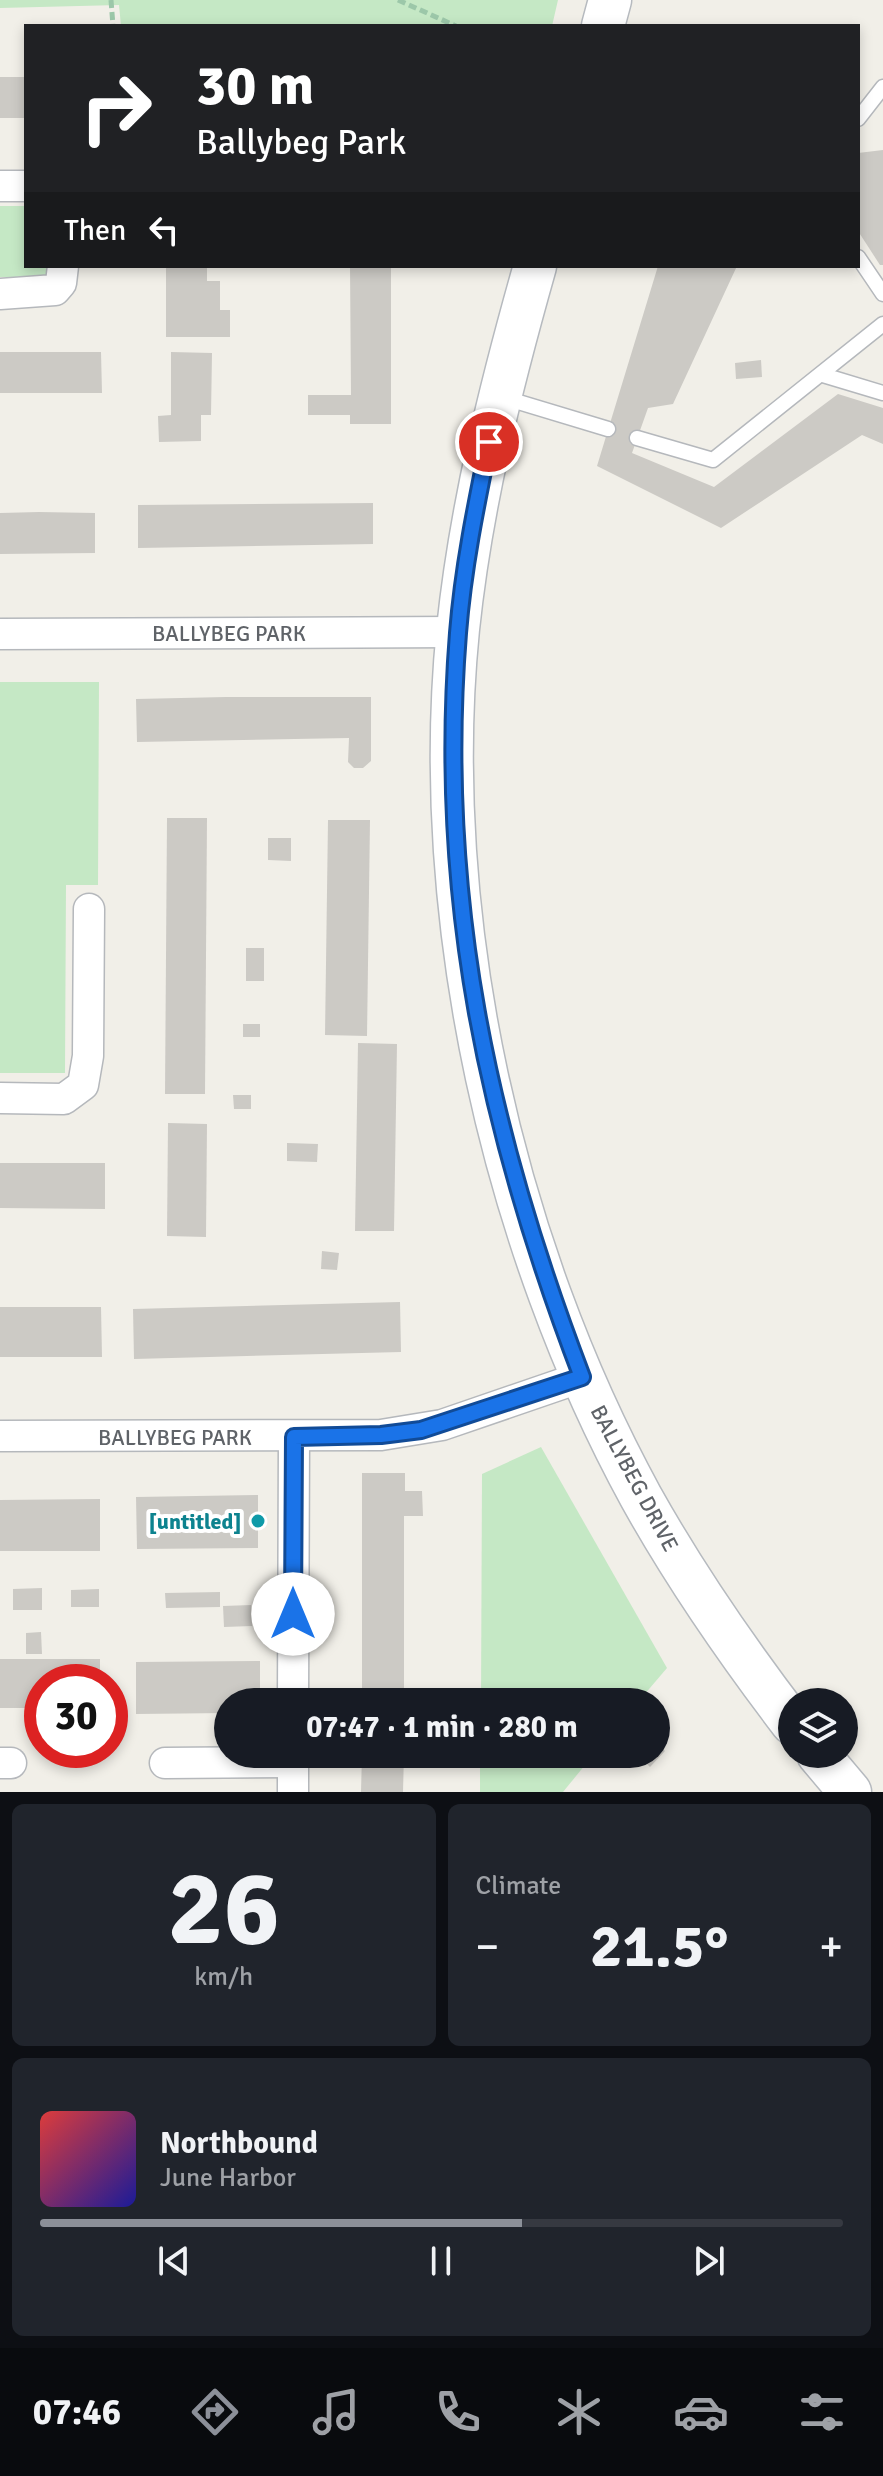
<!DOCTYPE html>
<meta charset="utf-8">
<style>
:root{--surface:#171b24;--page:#20242c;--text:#f1f3f6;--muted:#9ea1a6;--line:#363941;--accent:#8c9099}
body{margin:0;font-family:Signika,sans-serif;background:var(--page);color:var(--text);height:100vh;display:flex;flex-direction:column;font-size:30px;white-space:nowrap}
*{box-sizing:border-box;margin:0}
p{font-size:26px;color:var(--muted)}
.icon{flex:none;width:44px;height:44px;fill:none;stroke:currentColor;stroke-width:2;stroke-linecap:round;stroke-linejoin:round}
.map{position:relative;height:1792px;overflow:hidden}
.details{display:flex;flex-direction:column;gap:12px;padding:12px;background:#0d0f14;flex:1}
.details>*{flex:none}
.top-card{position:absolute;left:24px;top:24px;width:836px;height:244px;border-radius:0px;box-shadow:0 4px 12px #0003;background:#202124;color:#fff;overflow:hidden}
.controls{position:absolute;left:778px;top:1688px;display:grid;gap:16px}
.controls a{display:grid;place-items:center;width:80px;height:80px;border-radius:50%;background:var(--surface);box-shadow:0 4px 12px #0003;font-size:40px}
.speed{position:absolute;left:24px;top:1664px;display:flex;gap:16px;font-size:40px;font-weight:700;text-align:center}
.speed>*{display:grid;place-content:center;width:104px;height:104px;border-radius:50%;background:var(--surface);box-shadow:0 4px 12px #0003;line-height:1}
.speed .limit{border:12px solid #d22;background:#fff;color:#111}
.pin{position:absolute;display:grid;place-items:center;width:68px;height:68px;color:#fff;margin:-34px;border:4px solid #fff;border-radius:50%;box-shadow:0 2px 8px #0007}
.me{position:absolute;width:88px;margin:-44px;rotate:0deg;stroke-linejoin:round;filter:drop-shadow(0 0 6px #0008)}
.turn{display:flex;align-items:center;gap:28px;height:168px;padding:0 40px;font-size:36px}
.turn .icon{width:104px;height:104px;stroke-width:2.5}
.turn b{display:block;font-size:56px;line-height:68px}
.then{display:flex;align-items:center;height:76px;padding:0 40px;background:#0003;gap:16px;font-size:30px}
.big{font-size:60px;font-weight:700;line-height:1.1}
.details .card{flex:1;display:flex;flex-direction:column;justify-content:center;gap:12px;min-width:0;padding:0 28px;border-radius:12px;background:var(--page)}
.details .dial{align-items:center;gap:0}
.dial b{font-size:104px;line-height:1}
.song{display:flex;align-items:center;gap:24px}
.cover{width:96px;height:96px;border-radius:12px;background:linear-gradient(135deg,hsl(0 70% 55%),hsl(240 70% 35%))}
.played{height:8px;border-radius:4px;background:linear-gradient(90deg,var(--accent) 60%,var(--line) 60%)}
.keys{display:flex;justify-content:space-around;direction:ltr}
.heat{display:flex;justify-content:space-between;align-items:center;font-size:44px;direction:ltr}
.details .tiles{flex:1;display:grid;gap:12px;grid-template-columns:1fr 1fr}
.card:last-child{grid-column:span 2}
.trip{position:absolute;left:214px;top:1688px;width:456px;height:80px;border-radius:40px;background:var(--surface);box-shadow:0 4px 12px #0003;font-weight:700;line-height:80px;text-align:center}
.menu{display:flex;height:128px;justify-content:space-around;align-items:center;background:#090b0e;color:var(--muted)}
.menu .icon{width:56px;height:56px}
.menu .active{color:var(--accent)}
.menu b{font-size:36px;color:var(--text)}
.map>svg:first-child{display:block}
.green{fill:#c5e8c5}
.building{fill:#cccac5}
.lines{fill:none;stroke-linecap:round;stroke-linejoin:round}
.lane-casing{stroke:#b5b8bc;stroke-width:17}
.street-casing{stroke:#b5b8bc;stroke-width:33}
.secondary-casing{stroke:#b6babf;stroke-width:45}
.path{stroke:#9cc7a9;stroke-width:5;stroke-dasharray:8 4;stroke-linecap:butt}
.lane{stroke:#fff;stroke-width:14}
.street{stroke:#fff;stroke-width:30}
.secondary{stroke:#fff;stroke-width:42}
.route-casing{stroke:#114b97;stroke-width:20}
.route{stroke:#1a73e8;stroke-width:14}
.culture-dot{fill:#0f9aa8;stroke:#fff;stroke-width:3}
.labels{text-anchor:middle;stroke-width:8;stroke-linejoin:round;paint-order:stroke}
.street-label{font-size:22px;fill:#5f6368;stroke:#fff}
.culture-label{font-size:22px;font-weight:bold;fill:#0d838f;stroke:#fff;text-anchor:end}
</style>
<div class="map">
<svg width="883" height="1792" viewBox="0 0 883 1792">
<rect width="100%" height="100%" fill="#f1efe8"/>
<!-- green -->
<g class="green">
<path d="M0,0H558L552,26H121L119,5L0,8Z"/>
<path d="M0,206H26V266H50V277H0Z"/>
<path d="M0,682H99L98,885H66L65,1073H0Z"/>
<path d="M541,1447L667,1668L638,1702H481L482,1474Z"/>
<path d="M480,1754H594L563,1792H480Z"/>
</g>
<!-- building -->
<g class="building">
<rect x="0" y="77" width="26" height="41"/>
<path d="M883,150V265H880L858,231V153Z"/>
<path d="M166,266H207V281H220V310H230V337H166Z"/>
<path d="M350,266H391V424H350V415H308V395H351Z"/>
<path d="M658,266H737L673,404L648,408L632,453L714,487L838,394L883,408V444L862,435L721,528L597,466Z"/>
<path d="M0,352H101L102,393H0Z"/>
<path d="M171,352L212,353L211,415H201V441L159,442L158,416L171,415Z"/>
<path d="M761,360L762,377L736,379L735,363Z"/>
<path d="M373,503V544L138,548V505Z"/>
<path d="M39,512L95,513V553L0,554V513Z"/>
<path d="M226,697H371V761L363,768H354L348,762L349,738L137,742L136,699Z"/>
<path d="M167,818H207L205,1094H165Z"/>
<path d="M328,820H370L367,1036L325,1035Z"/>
<path d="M268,838H291V861L268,860Z"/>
<rect x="246" y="948" width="18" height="33"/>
<rect x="243" y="1024" width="17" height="13"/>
<path d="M358,1043L397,1044L394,1231H355Z"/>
<path d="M233,1095H251V1109H234Z"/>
<path d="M168,1123L207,1124L206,1237L167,1236Z"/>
<path d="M287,1143L318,1144L317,1162L287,1161Z"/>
<path d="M0,1163H105V1209L0,1208Z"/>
<path d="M322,1251L339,1253L337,1270L321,1269Z"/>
<path d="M400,1302L401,1352L134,1359L133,1309Z"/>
<path d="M0,1307H101L102,1357H0Z"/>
<path d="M362,1473H405V1491H422L423,1516H404V1701H362Z"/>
<path d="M258,1495V1548L137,1549L136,1497Z"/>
<path d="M100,1499V1551H0V1500Z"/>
<path d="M42,1588V1610H13V1589Z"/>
<path d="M99,1589V1607H71V1590Z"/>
<path d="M220,1592V1607L166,1608L165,1593Z"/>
<path d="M251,1605L252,1626L224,1627L223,1606Z"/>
<path d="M41,1632L42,1654H26V1633Z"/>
<path d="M0,1659H100V1682H42V1708H0Z"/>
<path d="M260,1661V1702H228V1713L136,1714V1662Z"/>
<path d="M656,1742L665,1751L650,1767L637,1754H656Z"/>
<path d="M362,1754H404L403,1792H361Z"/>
</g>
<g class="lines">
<!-- lane casing -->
<g class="lane-casing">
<g id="lane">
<path d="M858,119L883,87"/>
<path d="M858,257L883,294"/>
<path d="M823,375L883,393"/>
<path d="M505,398L608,429"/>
<path d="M637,438L713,460L883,324"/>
</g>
</g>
<!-- street casing -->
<g class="street-casing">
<g id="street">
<path d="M0,186H26"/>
<path d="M0,294L55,290L61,283L63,266"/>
<path d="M0,634L458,632"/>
<path d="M0,1098L64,1099L83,1085L88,1056L89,909"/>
<path d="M0,1436L381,1435L442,1425L582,1377"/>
<path d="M293,1702L294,1437"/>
<path d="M0,1763H11"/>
<path d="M165,1763L293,1762"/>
<path d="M293,1792V1754"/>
</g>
</g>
<!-- secondary casing -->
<g class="secondary-casing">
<g id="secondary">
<path d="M603,26L610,0"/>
<path d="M535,266C501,386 471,505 458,629C429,917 503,1245 641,1497C685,1576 737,1651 792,1723"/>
<path d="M818,1754L850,1792"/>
</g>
</g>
<!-- path -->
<g class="path">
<path d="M111,0L113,26"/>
<path d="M398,0L456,26"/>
</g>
<!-- lane -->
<use href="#lane" class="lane"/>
<!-- street -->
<use href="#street" class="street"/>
<!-- secondary -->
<use href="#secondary" class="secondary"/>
</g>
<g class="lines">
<!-- route casing -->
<g class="route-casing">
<path id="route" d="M293,1614L294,1437L381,1435L421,1430L582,1377C488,1131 437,898 458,633C463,569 476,505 489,442"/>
</g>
<!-- route -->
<use href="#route" class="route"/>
</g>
<!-- markers -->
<circle class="culture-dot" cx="258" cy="1521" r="8"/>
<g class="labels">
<!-- street labels -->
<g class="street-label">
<text x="229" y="641">BALLYBEG PARK</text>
<text x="175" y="1445">BALLYBEG PARK</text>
<text transform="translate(635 1478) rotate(62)" y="8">BALLYBEG DRIVE</text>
</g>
<!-- culture labels -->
<g class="culture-label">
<text x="242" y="1529">[untitled]</text>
</g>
</g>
</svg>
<div class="controls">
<a><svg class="icon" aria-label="layers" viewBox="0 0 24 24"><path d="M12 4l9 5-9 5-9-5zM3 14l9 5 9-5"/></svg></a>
</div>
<div class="speed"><div class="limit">30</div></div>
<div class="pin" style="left:489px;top:442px;background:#d93025"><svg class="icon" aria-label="arrive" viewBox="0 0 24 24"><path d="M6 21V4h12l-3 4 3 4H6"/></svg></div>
<svg class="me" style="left:293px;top:1614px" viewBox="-20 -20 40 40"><circle r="19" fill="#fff"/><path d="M0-13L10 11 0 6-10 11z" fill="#1a73e8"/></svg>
<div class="trip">07:47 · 1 min · 280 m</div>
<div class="top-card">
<div class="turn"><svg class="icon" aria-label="right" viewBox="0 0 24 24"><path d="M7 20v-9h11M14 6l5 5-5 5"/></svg><div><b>30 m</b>Ballybeg Park</div></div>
<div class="then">Then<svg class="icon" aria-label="left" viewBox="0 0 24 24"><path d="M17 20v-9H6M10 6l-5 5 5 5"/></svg></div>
</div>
</div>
<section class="details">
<div class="tiles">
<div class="card dial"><b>26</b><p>km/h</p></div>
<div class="card"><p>Climate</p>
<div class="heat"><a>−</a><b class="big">21.5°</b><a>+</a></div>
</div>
<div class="card">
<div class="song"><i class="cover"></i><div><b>Northbound</b><p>June Harbor</p></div></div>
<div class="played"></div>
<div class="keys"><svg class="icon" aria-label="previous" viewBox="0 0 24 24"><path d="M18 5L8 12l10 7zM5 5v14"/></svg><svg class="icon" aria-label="pause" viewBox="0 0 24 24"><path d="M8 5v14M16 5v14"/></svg><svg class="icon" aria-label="next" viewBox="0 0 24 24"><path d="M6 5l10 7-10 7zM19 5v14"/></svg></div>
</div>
</div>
</section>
<nav class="menu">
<b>07:46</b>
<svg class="icon active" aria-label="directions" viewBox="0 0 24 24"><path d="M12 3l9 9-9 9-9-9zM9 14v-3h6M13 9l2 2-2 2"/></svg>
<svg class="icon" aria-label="music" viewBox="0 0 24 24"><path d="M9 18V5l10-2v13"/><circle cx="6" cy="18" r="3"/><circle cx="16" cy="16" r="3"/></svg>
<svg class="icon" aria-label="phone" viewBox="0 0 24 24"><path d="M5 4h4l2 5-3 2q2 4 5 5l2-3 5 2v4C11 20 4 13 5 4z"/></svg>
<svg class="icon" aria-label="climate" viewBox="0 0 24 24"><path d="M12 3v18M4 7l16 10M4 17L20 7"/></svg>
<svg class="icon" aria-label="car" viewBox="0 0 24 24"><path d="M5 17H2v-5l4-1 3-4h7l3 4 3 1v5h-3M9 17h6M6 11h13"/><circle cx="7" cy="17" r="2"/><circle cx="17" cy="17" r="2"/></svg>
<svg class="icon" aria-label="filters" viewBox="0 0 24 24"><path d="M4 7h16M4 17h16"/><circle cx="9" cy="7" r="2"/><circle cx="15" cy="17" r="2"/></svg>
</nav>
